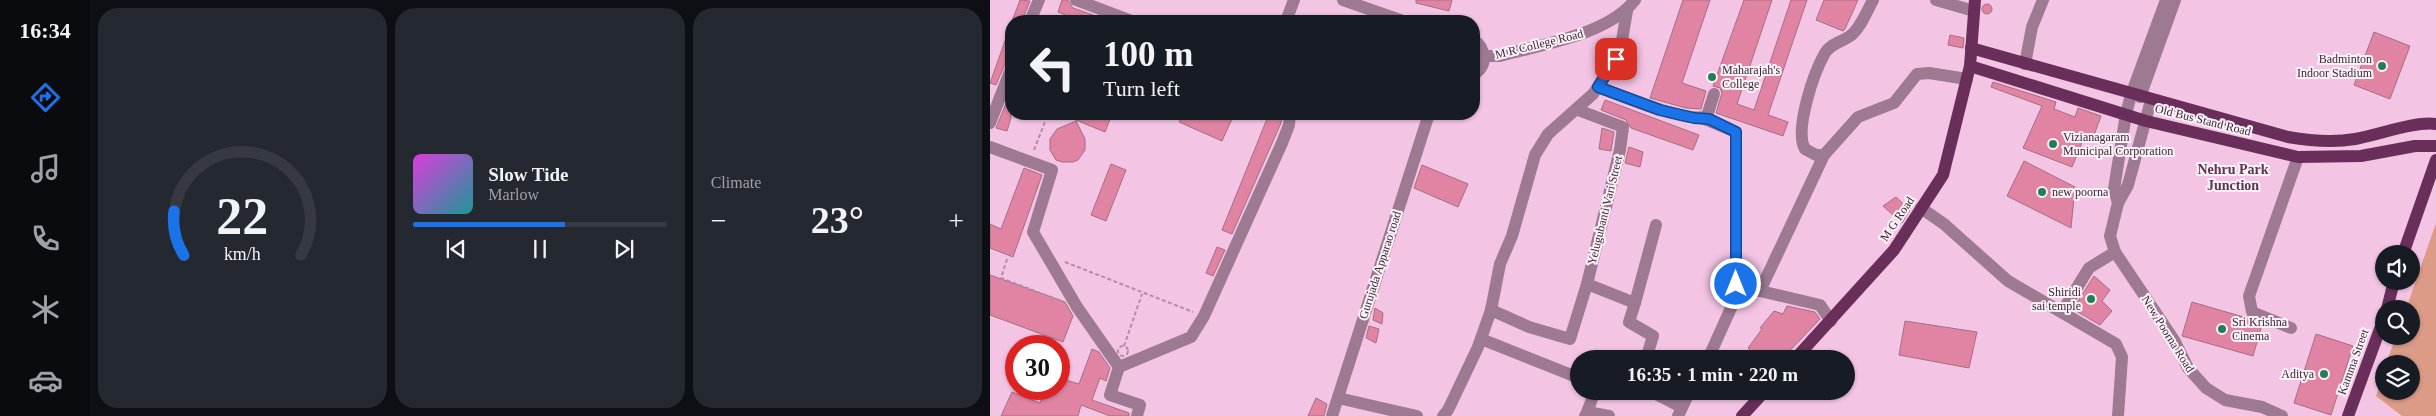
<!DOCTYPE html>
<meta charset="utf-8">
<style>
:root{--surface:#171b24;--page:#242831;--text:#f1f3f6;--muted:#9ea1a6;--line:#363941;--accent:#1a73e8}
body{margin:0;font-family:"Times New Roman",serif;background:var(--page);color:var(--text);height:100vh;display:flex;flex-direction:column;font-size:19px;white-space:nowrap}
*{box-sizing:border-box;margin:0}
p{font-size:16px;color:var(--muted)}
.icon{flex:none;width:28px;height:28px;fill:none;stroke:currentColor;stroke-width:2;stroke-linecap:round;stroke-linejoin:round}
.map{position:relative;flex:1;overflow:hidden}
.side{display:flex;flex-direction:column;gap:8px;padding:8px;background:#0d0f14;width:900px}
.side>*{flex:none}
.hud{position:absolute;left:15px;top:15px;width:475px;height:105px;border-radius:20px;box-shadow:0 1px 4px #0004;background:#171b24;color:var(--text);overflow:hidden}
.tools{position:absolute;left:1385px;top:245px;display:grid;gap:10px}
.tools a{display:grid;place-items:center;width:45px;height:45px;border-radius:50%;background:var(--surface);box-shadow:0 1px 4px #0004;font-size:25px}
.speed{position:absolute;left:15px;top:335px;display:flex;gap:10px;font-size:25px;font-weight:700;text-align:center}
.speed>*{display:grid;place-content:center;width:65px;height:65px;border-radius:50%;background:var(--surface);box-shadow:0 1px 4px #0004;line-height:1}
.speed .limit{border:8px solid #d22;background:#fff;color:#111}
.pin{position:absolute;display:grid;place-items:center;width:42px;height:42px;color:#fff;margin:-21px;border-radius:10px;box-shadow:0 2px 8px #0006}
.me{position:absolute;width:55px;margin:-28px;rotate:0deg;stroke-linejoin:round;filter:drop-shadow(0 0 4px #0008)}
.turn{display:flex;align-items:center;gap:18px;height:105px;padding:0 15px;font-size:22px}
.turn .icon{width:65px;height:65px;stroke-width:2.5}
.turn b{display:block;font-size:35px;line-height:42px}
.big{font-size:38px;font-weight:800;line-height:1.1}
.side .tile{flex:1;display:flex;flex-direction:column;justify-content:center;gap:8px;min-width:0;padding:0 18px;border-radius:20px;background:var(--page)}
.side .dial{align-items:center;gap:0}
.dial svg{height:130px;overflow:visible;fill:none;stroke:var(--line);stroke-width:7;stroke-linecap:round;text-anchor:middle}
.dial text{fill:var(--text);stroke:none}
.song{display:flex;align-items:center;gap:15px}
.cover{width:60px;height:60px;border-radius:8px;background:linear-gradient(135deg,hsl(300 70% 55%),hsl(180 70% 35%))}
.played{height:5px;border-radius:2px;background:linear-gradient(90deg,var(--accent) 60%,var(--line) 60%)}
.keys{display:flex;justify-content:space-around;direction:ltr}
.heat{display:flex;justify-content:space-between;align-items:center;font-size:28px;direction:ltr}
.side .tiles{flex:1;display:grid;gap:8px;grid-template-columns:repeat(3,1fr)}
.trip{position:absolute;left:580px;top:350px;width:285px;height:50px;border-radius:25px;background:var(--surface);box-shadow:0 1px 4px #0004;font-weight:800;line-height:50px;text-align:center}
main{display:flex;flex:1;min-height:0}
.tabs{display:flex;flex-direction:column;width:90px;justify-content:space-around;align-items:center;background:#090b0e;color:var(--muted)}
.tabs .icon{width:35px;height:35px}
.tabs .on{color:var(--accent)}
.tabs b{font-size:22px;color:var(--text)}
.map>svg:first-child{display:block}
.green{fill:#db9b86}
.building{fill:#e184a4;stroke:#a36f80}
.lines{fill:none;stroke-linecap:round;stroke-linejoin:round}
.path{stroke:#b38da6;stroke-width:2;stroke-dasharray:4 2.5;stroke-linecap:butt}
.minor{stroke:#9d7a92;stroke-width:12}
.major{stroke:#692f5a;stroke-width:12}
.route-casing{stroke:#114b97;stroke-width:12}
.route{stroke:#1a73e8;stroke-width:9}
.poi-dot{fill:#247e54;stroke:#fcf2f9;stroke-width:2}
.labels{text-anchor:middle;stroke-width:4;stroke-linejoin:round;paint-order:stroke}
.street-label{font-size:12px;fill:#3b2835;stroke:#fcf2f9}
.poi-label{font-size:12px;fill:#3b2835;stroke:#fcf2f9;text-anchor:start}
.neighbourhood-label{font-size:14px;font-weight:bold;fill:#5b3450;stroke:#fcf2f9}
</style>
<main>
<nav class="tabs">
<b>16:34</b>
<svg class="icon on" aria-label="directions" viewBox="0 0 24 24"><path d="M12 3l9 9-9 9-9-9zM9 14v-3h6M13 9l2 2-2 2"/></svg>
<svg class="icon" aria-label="music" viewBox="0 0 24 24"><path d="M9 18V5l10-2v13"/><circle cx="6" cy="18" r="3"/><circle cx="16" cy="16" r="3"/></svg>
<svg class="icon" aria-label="phone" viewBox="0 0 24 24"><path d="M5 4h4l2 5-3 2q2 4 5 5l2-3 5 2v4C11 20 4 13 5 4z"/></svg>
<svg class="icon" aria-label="climate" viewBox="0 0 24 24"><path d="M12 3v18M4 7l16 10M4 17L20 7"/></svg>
<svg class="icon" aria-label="car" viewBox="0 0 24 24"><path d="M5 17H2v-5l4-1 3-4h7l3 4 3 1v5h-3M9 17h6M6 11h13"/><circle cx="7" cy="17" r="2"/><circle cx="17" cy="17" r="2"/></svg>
</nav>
<section class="side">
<div class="tiles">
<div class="tile dial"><svg viewBox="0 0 100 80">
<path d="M14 69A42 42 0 1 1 86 69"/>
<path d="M14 69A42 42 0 0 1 8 42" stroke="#1a73e8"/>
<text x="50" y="56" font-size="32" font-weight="700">22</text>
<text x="50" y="72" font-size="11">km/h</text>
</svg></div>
<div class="tile">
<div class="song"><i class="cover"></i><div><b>Slow Tide</b><p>Marlow</p></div></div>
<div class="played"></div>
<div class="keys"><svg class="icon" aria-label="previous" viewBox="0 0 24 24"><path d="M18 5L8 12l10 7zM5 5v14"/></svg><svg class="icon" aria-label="pause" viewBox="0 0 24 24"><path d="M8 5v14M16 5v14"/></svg><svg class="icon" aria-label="next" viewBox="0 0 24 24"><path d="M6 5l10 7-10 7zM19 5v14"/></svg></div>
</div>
<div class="tile"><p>Climate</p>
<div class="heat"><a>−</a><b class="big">23°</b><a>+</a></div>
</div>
</div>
</section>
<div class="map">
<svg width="1446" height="416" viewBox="0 0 1446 416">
<rect width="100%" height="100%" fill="#f4c4e4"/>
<!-- green -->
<path class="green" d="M1446,223V416H1412L1386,396L1394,371V391H1421V364H1396L1406,336H1421V309H1416Z"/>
<!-- building -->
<g class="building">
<path d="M30,0L40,1L32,21H22Z"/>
<path d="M72,0H78L83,8L120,21H90L68,12Z"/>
<path d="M426,0H462L459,11L426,3Z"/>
<path d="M693,0H720L692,83L716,91L711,109L696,108L660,98Z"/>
<path d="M754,0H782L747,104L764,110L801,0H817L778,115L798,122L793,136L726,113L732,93L730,88L723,86Z"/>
<path d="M834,0H868L855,29L853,31L826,20Z"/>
<circle cx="997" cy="9" r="5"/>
<path d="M20,27L21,61L14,66L6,85L0,83Z"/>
<path d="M1384,32L1420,46L1400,99L1364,85Z"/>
<path d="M960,35L974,38L973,48L958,45Z"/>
<path d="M1003,82L1066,102L1064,109L1085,117L1088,108L1111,116L1103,138L1095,135L1082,167L1033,148L1052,106L1001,87Z"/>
<path d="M21,91V118L17,131L6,128Z"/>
<path d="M615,100L709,135L703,150L641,128L636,120L611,110Z"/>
<path d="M71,114H122L115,132Z"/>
<path d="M193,114H231L242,119L232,141L189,122Z"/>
<path d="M279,114H292L291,123L242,234L232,230Z"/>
<path d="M86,121L95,139V150L88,160L83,162H72L66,160L60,150V139L67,129Z"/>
<path d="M612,128L624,132L621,151L609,149Z"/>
<path d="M639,147L653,152L650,167L635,163Z"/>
<path d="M1034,161L1085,187L1081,228L1017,196Z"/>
<path d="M121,164L136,170L116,221L101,215Z"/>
<path d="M432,165L478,184L468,207L424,188Z"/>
<path d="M34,168L52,175L23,257L0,248V224L11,229Z"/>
<path d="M906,197L920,210L912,223L893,206Z"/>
<path d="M227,247L235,250L223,276L216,273Z"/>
<path d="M0,275L75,302L83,316L73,342L0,315Z"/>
<path d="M1104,276L1120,290L1112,301L1122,311L1110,325L1083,309Z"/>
<path d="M1202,302L1257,318L1272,325L1263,356L1192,336Z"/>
<path d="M797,306L825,312L830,319L792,359H770L758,348L772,329L770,328L784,311L793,314Z"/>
<path d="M385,308L393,313L392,324L383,320Z"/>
<path d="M915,321L987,332L979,368L909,355Z"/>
<path d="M379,326L389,329L386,343L376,338Z"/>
<path d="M1326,334L1363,346L1341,415L1304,403Z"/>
<path d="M102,349L109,352L120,368L116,381L110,378L102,400L139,413V416H120L91,405L88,416H11L22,392L50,403L55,389H69V378L89,384Z"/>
<path d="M326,398L337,404L334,416H318Z"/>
</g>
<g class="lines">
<!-- path -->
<g class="path">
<path d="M44,150L58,114"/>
<path d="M17,259L11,278L69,300"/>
<path d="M75,262L203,312"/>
<circle cx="133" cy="351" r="5"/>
<path d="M134,346L152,294"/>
</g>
<!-- minor -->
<g class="minor">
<path d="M86,0L142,21"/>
<path d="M353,0L413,21"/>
<path d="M883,0C877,11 870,29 860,36C852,42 841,43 835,53C824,72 804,130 815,149L826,155H834L868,117L904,103L927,74L939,73L977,79"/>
<path d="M946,0L984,11"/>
<path d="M40,21L49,0"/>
<path d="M296,21L304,0"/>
<path d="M484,40C496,48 498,67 484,74"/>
<path d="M495,56H510C553,44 617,35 645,0"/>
<path d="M1035,64L1042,27L1053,0"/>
<path d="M608,87C630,95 697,124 717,116L724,94"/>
<path d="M1150,97L1185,0"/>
<path d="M1161,100L1138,185L1128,203L1120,236L1125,252L1184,340L1198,368L1216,388L1235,400L1272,407L1292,416"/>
<path d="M712,118L746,132V284L741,308L718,359"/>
<path d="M0,123L21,69"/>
<path d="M0,147L62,170L43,232L87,307L129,367"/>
<path d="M1128,203L1124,189L1136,114L1141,95L1176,0"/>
<path d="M931,208L954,224L1018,281L1126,344L1132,357L1128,416"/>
<path d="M597,284L645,303L666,225"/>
<path d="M746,284L770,291L834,155"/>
<path d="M770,291L830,305L841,321"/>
<path d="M645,303L639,322L663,336L656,359"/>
<path d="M501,310L539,327L580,339L597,284L630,150L633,127L588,110"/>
<path d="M1072,312L1099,268L1125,252"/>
<path d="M1301,328L1262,312L1259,296L1308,157"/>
<path d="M491,339L589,378"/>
<path d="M660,391L691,407"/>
<path d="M348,398L427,416"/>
<path d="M596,415L605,391"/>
<path d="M147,416L150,405L120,395L129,367L201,337L214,316L292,143L299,125L300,114"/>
<path d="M342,416L439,114"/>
<path d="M453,416L458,410L488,347L501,310L510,264L522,236L545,155L558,134L603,94L626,59L632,40L637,11"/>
<path d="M595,416L603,413L619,416"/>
<path d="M688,416L700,391"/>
</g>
<!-- major -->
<g class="major">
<path d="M981,48L1298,137C1321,141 1342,143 1365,139C1388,135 1425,121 1446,124"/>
<path d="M980,66L1156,121L1308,157L1371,156L1425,146H1446"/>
<path d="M1413,254L1446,160"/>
<path d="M1397,309L1404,281"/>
<path d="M805,359L904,250L953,175L980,66L985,0"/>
<path d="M752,416L775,391"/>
<path d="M1358,416L1394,318"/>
</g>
</g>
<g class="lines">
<!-- route casing -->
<g class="route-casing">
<path id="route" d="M626,59L608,87L670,110L704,118L719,119L746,132V284"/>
</g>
<!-- route -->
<use href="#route" class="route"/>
</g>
<!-- markers -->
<g class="poi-dot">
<circle cx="1392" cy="66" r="5"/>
<circle cx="722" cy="77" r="5"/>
<circle cx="1063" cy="144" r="5"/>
<circle cx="1052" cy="192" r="5"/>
<circle cx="1101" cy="299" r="5"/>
<circle cx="1232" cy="329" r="5"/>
<circle cx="1334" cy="374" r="5"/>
</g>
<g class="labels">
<!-- street labels -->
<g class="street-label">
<text transform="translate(549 44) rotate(-14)" y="4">M R College Road</text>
<text transform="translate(1213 120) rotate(14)" y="4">Old Bus Stand Road</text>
<text transform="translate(615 210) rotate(-76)" y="4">Yelugubanti Vari Street</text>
<text transform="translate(907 219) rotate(-56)" y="4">M G Road</text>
<text transform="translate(390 265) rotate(-72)" y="4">Gurujada Apparao road</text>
<text transform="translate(1178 334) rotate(58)" y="4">New Poorna Road</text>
<text transform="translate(1363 362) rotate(-70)" y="4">Kamma Street</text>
</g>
<!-- poi labels -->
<g class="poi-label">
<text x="1382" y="63" text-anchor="end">Badminton<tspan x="1382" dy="14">Indoor Stadium</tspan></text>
<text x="732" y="74">Maharajah's<tspan x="732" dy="14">College</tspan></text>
<text x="1073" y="141">Vizianagaram<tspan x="1073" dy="14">Municipal Corporation</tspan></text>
<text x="1062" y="196">new poorna</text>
<text x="1091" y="296" text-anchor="end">Shiridi<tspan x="1091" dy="14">sai temple</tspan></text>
<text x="1242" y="326">Sri Krishna<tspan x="1242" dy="14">Cinema</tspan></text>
<text x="1324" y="378" text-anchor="end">Aditya</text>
</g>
<!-- neighbourhood labels -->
<g class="neighbourhood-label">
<text x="1243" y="174">Nehru Park<tspan x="1243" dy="16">Junction</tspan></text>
</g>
</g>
</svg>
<div class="tools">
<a><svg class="icon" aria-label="sound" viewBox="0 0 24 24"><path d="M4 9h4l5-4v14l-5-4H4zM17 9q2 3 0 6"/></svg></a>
<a><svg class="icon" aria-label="search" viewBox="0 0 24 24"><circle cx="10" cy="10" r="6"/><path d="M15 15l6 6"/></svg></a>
<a><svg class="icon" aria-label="layers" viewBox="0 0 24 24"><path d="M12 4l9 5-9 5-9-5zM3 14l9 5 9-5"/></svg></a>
</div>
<div class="speed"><div class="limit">30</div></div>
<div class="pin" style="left:626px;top:59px;background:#d93025"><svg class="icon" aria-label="arrive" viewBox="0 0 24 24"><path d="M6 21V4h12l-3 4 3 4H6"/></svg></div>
<svg class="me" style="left:746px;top:284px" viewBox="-20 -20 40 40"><circle r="17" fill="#1a73e8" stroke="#fff" stroke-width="3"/><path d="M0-11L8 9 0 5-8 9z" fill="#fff"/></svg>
<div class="trip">16:35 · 1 min · 220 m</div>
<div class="hud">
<div class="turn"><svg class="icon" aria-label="left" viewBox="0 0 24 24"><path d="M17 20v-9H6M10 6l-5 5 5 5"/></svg><div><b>100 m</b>Turn left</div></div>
</div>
</div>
</main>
